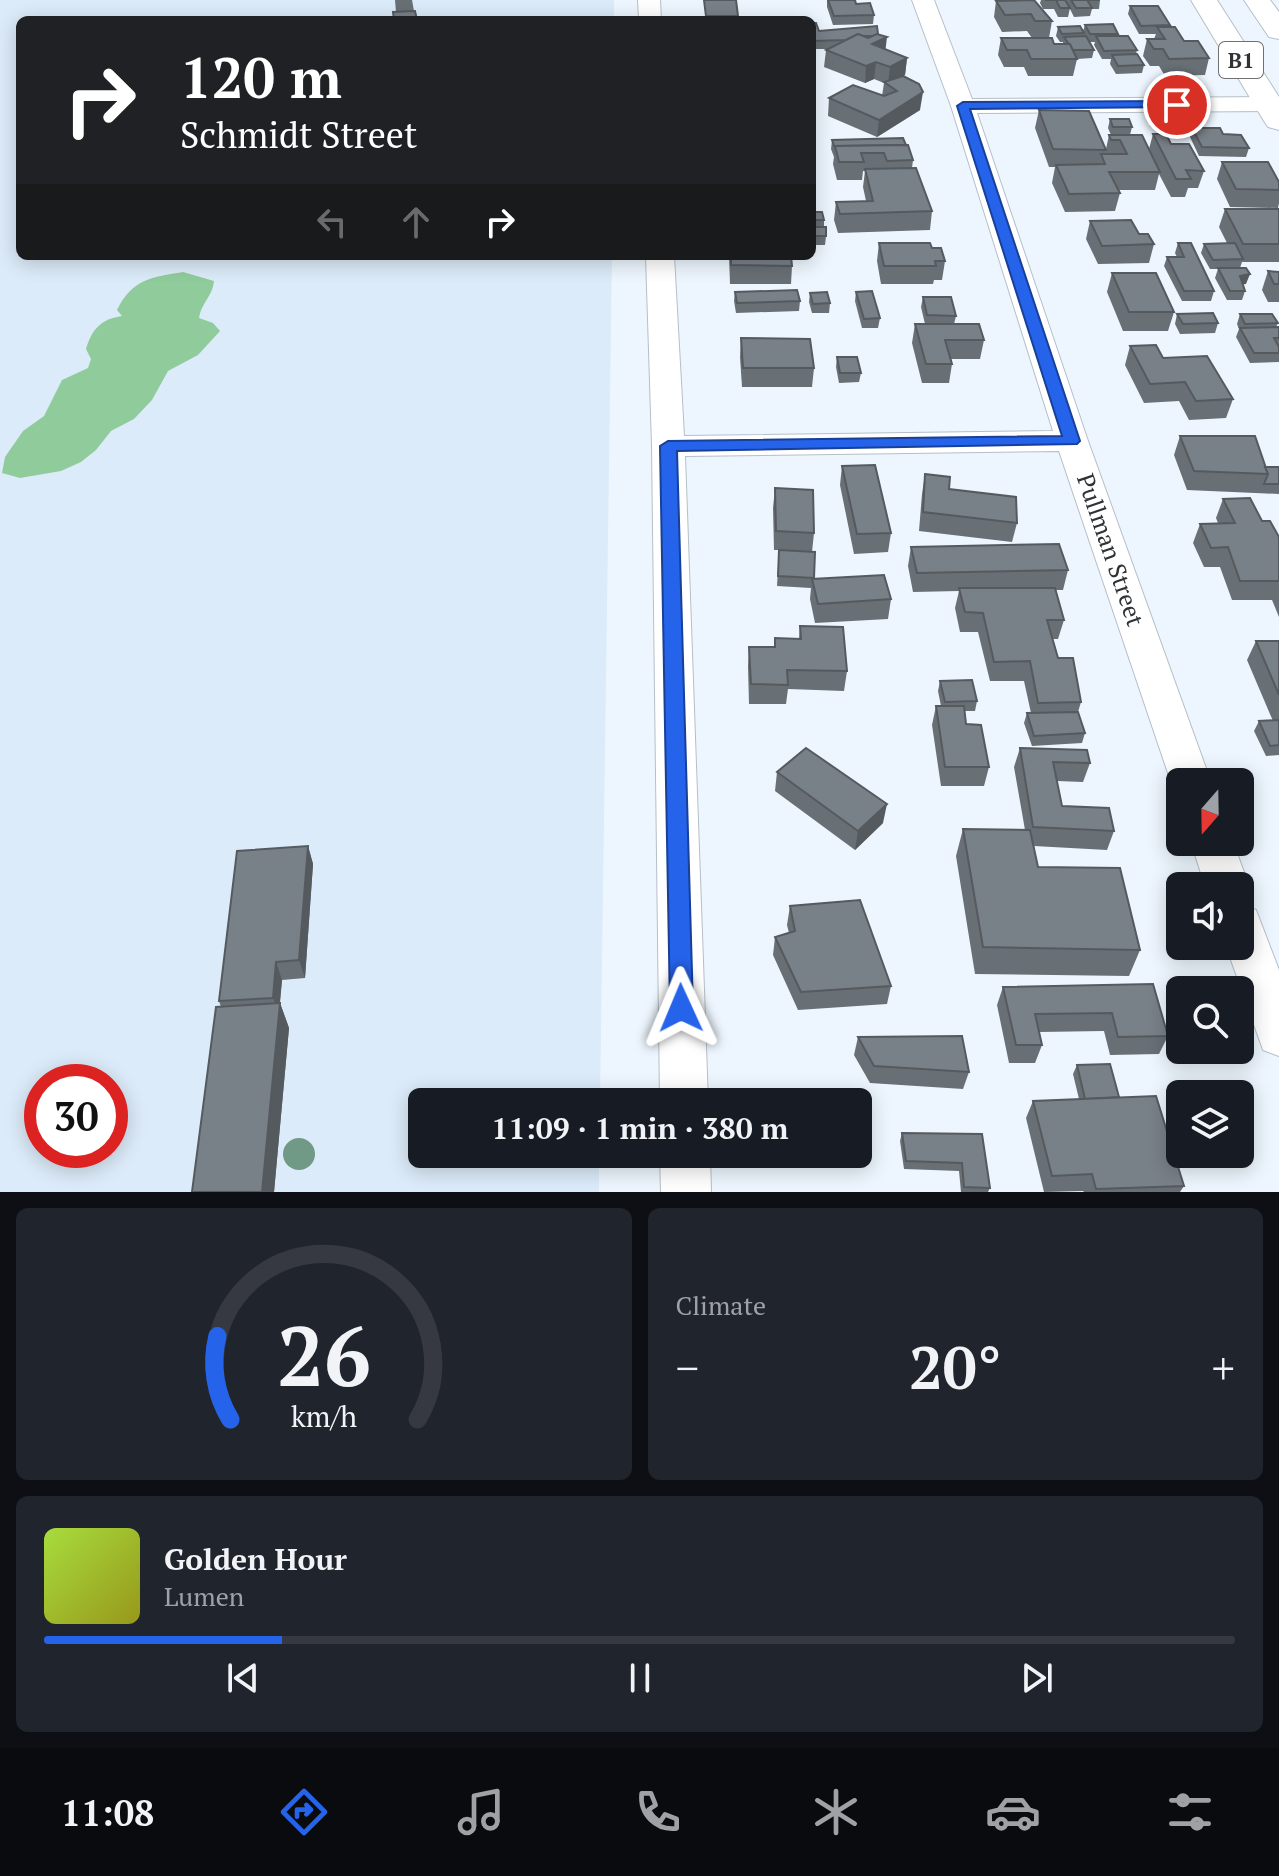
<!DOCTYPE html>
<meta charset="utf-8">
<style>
:root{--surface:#171b24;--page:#20242c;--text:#f1f3f6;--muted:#9ea1a6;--line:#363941;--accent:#2563eb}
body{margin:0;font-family:"PT Serif",serif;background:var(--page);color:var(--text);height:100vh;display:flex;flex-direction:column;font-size:30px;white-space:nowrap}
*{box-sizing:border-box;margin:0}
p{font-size:26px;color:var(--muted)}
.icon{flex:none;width:44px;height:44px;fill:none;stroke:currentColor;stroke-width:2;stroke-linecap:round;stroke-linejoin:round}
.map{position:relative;height:1192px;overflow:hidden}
.drawer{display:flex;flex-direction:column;gap:16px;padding:16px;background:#0d0f14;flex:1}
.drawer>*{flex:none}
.hud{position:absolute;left:16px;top:16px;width:800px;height:244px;border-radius:12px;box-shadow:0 4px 20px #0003;background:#202124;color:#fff;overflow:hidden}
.needle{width:52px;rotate:200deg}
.buttons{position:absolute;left:1166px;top:768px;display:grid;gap:16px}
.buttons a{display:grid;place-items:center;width:88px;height:88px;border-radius:12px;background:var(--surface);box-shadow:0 4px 20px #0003;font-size:40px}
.speed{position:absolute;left:24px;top:1064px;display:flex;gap:16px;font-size:40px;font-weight:700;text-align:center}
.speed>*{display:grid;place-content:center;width:104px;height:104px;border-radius:50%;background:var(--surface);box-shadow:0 4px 20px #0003;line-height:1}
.speed .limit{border:12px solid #d22;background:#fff;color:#111}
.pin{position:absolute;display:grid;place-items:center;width:68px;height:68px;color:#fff;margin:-34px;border:4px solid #fff;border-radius:50%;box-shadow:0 2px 8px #0007}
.me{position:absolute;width:88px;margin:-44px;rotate:359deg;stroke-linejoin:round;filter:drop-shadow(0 0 6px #0008)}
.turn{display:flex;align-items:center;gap:28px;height:168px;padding:0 32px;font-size:36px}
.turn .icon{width:104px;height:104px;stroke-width:2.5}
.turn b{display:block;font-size:56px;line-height:68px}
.lanes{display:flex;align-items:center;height:76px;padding:0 32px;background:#0003;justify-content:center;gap:40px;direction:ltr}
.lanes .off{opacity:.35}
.big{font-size:60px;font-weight:600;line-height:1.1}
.drawer .widget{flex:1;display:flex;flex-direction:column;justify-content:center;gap:12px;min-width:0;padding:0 28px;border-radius:12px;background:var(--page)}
.drawer .dial{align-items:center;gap:0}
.dial svg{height:208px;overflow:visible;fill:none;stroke:var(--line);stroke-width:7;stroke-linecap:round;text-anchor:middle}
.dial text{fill:var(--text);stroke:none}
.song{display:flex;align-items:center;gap:24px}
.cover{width:96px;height:96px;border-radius:12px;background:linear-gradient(135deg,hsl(80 70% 55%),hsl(60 70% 35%))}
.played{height:8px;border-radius:4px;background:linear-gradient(90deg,var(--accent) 20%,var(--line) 20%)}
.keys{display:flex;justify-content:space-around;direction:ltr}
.heat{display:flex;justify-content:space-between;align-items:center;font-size:44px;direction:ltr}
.drawer .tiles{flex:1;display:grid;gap:16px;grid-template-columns:1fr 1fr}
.widget:last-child{grid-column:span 2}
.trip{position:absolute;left:408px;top:1088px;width:464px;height:80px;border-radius:12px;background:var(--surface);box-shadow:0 4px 20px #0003;font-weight:600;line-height:80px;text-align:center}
.tab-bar{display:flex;height:128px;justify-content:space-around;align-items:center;background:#090b0e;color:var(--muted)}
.tab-bar .icon{width:56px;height:56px}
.tab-bar .active{color:var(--accent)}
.tab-bar b{font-size:36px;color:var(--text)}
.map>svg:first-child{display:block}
.built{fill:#dcebf9;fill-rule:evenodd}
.forest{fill:#90cc9b}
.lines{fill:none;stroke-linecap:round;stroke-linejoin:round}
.minor-casing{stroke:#b6bfc7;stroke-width:2}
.primary-casing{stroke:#b6bfc7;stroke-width:2}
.minor{fill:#fff;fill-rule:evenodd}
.primary{fill:#fff;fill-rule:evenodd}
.tree{fill:#709a85}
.wall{fill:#686f75}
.shaded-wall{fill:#555a5f}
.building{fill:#798188;stroke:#555a5f;stroke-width:2}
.route{fill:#2563eb;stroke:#184099;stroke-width:2}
.labels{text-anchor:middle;stroke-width:8;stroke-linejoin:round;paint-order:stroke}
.shield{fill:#fff;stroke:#6e7072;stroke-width:2}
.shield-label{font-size:22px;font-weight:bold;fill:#303336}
.street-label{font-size:24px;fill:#303336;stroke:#fff}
</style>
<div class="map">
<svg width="1279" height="1192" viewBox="0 0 1279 1192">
<rect width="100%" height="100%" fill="#edf6fe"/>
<!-- built -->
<path class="built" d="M0,0H614V20H20V256H612L600,1102H422V1154H599V1192H0ZM42,1082H110V1150H42Z"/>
<!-- forest -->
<path class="forest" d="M183,272L214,281C213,296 201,303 199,318L213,323L220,331L198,355L168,371L152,400L134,419L111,431L96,450L81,462L61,471L20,478L2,473L5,457L23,431L44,416L62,380L88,368L91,359L86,349C92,329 101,319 122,316L117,310C132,279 152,277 183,272Z"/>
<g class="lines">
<!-- minor casing -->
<g class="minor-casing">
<g id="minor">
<path d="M638,0H660L661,20H639Z"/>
<path d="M912,0H934L972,99L1279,97V111L977,113L1088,441L1211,782H1180V794L1171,782L1059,451L685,456L708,1102H660L652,446L646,256H674L684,436L1053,431L951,106Z"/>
<path d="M1191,842H1233L1249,886L1242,899L1240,886H1205Z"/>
<path d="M1240,904L1256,910L1279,970V1056L1263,1050L1226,946H1240Z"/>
<path d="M660,1154H710L711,1192H661Z"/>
</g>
</g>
<!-- primary casing -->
<g class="primary-casing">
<g id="primary">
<path d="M1191,0H1217L1279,97V130L1268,127L1264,121Z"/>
<path d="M1244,0H1270L1279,12V39L1269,37Z"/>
</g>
</g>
<!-- minor -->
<use href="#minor" class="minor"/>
<!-- primary -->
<use href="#primary" class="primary"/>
</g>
<!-- trees -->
<circle class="tree" cx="299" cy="1154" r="16"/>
<!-- wall -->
<g class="wall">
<path d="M395,0H412L414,11L396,12Z"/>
<path d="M704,0L738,16V20H706Z"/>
<path d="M827,0L856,4L874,15L873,24L833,25L827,7Z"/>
<path d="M1041,0H1100L1099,9H1092L1090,16L1074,17L1068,5L1070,8L1068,17H1058L1054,9H1043L1040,3Z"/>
<path d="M996,1L1052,21L1049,38L1054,44H1063V42H1060L1056,36L1058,27L1083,31L1085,25L1118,34L1117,36L1137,50L1136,54L1144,65L1142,73L1116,74L1110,64L1111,59H1102L1094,45L1095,42H1090L1094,50L1092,58L1077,59L1073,76H1028L1024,67H1004L998,55L1001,38H1032L1027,31L1002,32L994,17Z"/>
<path d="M1130,6L1170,25V27L1184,41L1209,58L1205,75L1165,76L1159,66H1150L1143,56L1147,39H1154L1156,34H1139L1128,14Z"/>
<path d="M812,23L819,31L878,34L885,49L907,58L905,75L903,76L920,110L877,137L828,116L829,98L882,96L884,83L874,79L865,83L824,67L826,50L828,49H812Z"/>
<path d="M1039,110L1106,149L1109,135H1111L1108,128L1110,119L1132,127L1130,135L1149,149L1153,134L1171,144L1204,171L1198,188H1188L1185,197H1171L1159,174L1155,190H1118L1120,193L1115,211L1065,212L1052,183L1055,167H1049L1035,128Z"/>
<path d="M1192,128L1223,134L1249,148L1246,157L1199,156L1190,137Z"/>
<path d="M832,140L913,160L912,168L932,211L930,230L838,233L834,220L836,202L866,201L863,187L865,171H863L862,180H837L833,164L834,157L831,149Z"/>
<path d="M1222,162L1279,182V203L1278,208L1230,207L1217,179Z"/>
<path d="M1225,209H1279V262H1242L1240,268L1246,284H1243L1245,291L1242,300H1227L1215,278L1218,269H1210L1201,253L1204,244L1227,243L1219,227Z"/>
<path d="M812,212L824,220V227L826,236L825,245H812Z"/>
<path d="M1090,221L1139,234L1154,244L1149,263L1098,264L1086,239Z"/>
<path d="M879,243L932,248L945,261L942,280H934L933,284H881L877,261Z"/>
<path d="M1178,243L1214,291L1211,301H1182L1164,266L1167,257H1177L1175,253Z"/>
<path d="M729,256H791L792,266L791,284H730Z"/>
<path d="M1268,271L1279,272V302H1268L1262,290Z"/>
<path d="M1112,273L1174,312L1168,331H1123L1107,292Z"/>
<path d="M735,292L800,301L799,311L736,313L734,301Z"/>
<path d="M856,292L880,318L878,328H862L855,301Z"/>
<path d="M810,293L830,303L829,313H812L809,302Z"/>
<path d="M923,297L956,316L954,324L984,340L980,359H951L952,364L949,383H922L912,343L915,324H925L921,307Z"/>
<path d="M1177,314L1218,323L1215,333L1180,334L1175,324Z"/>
<path d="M1240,314L1278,323L1276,327H1279V362L1250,363L1236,337L1239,329L1237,324Z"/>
<path d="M741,338L814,368L812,387H742L740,357Z"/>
<path d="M1130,346L1163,358L1233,399L1226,418L1189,420L1179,401L1144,403L1125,365Z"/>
<path d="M837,357L861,373L859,382L839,383L836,367Z"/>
<path d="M1180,436L1265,467H1279V494L1187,490L1174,455Z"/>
<path d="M842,466L891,533L888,552L854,554L840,485Z"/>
<path d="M925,474L949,489L1017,523L1012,542L919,531L922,494Z"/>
<path d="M775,488L814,533L812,552L814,579L891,599L888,619L815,623L810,599L811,588L777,586L779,550H774L773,508Z"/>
<path d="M1223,499L1262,521L1279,537V617L1272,600H1232L1220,567H1204L1193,543L1200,524L1218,523L1216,518Z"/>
<path d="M911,547L1068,570L1063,590H1055L1064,620L1058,639H1053L1058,658L1081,702L1078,712L1085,733L1082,743L1032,746L1024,723L1027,713H1031L1024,681H990L978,632H960L955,608L959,591L913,592L908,566Z"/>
<path d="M800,626L847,671L844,691L788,689L786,704H749L748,666L749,647H774L775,638L799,639Z"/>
<path d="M1256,641H1279V755L1266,756L1254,731L1259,721H1273L1247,660Z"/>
<path d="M940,681L977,701L975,711H964L966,724L989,767L984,786H941L932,725L936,706H941L938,691Z"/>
<path d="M1020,748L1090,763L1083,782L1057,781L1062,806L1114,831L1107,850L1034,846L1038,867L1140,950L1129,976L975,974L956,856L963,829L1025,830L1014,767Z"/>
<path d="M777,772L883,823L855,850L775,791Z"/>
<path d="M308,846L313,864L305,978L282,980L280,1003L289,1028L274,1192H192L221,1007L219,1001Z"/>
<path d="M790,906L891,986L887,1004L798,1010L773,955L775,937L789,933L787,925Z"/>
<path d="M1153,984L1168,1036L1159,1054L1110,1055L1104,1031L1039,1032L1042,1045L1035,1063H1009L997,1005L1003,987Z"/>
<path d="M858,1037L969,1072L963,1089L870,1083L854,1055Z"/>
<path d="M1077,1065L1119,1097L1184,1186L1180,1192H1084L1083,1191L1044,1192L1026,1118L1033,1101L1079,1099L1073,1074Z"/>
<path d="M902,1133L982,1134L990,1188L988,1192H961L959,1171L904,1169L900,1141Z"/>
</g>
<!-- shaded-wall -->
<g class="shaded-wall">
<path d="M887,37L885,54L872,44Z"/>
<path d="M907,58L905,75L888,84L890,67Z"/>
<path d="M876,62L874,79L865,83L866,66Z"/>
<path d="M923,92L920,110L877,137L879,120Z"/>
<path d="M1250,274L1246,284L1236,285L1240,276Z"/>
<path d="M887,804L883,823L855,850L858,831Z"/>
<path d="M308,846L313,864L305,978L299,960Z"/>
<path d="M276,962L282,980L279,1010L280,1003L289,1028L274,1192H262L279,1015L273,998Z"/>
</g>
<!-- building -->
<g class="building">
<path d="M704,0H736L738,16H706Z"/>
<path d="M828,0H855L856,4L870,3L874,15L834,16Z"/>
<path d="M1034,0L1052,21H1035L1031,14L1005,15L996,1Z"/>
<path d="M1045,0H1065L1070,8H1060L1056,0Z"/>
<path d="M1071,0H1100H1087L1092,8H1076Z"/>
<path d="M1130,6H1158L1170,25L1141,26Z"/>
<path d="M415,11L417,20H394L393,12Z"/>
<path d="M812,23H816L819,31L877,26L878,34L873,36H862L858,34L846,40L812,41Z"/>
<path d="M1113,24L1118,34H1090L1085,25Z"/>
<path d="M1080,26L1084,33L1062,34L1058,27Z"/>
<path d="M1157,27H1175L1184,41H1198L1209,58L1169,59L1163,49H1154L1147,39H1165Z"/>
<path d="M858,34L868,38L877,34L887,37L872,44L907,58L890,67L876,62L866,66L826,50Z"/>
<path d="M1086,36L1094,50H1073L1064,37Z"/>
<path d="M1096,36H1128L1137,50L1104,51Z"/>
<path d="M1001,38H1052L1054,44H1070L1077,59H1031L1027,50H1007Z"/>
<path d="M1137,54L1144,65L1118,66L1112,55Z"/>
<path d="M903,76L919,84L923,92L879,120L829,98L853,85L884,96L897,91L884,82Z"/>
<path d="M1039,110L1089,111L1106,150L1053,149Z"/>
<path d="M1110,119H1129L1132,127H1113Z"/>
<path d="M1192,128H1220L1223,134L1241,135L1249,148L1202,147Z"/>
<path d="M1153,134H1166L1171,144H1189L1204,171L1186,170L1191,179H1176Z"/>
<path d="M1109,135H1142L1160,172H1109L1120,193L1069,194L1056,165L1105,164L1101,154H1127L1120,140H1111Z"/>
<path d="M903,138L906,145L835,146V148L832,140Z"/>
<path d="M908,145L913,160L887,161L884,153H861L864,162H839L835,146Z"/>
<path d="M1222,162H1268L1279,182V190L1236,189Z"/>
<path d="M916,168L932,211L840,214L836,202L873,201L865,169Z"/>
<path d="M1225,209H1279V244H1243Z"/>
<path d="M812,212H822L824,220H812Z"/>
<path d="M1131,220L1139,234H1148L1154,244L1102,246L1090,221Z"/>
<rect x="812" y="227" width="14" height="9"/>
<path d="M879,243H930L932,248H941L945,261H935L936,266H884Z"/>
<path d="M1178,243H1191L1214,291H1184L1167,257H1184Z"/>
<path d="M1235,243L1243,259L1213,260L1204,244Z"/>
<path d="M731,256H791L792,266L731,265Z"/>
<path d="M1218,268H1246L1250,274L1240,276L1245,291H1230Z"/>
<path d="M1268,271L1279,272V284H1274Z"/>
<path d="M1112,273H1156L1174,312H1129Z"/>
<path d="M797,290L800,301L737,303L735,292Z"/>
<path d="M872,291L880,318L864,319L856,292Z"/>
<path d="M827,292L830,303L813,304L810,293Z"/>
<path d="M923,297H951L956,316L927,315Z"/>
<path d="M1213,313L1218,323L1183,324L1177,314Z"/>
<path d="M1240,314H1272L1278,323L1245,324Z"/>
<path d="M915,324H979L984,340H945L952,364H926Z"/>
<path d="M1279,327V338H1274L1279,347V353H1254L1240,328Z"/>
<path d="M741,338L810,339L814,368H743Z"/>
<path d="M1156,345L1163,358L1207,356L1233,399L1196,401L1185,382L1150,384L1130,346Z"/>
<path d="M837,357H857L861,373H840Z"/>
<path d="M1180,436H1255L1268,474L1194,471Z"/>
<path d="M875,465L891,533L857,534L842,466Z"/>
<path d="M1265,467H1279V484H1264L1268,474Z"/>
<path d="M925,474L950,477L949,489L1016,497L1017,523L923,512Z"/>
<path d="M775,488L813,490L814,533L776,531Z"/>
<path d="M1250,498L1262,521H1270L1279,537V581H1240L1228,547L1211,548L1200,524L1235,523L1223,499Z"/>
<path d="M1059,544L1068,570L917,573L911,547Z"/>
<path d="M779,550L815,552L814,578L778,576Z"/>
<path d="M884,575L891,599L818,604L812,579Z"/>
<path d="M959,588H1055L1064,620H1047L1058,658H1073L1081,702L1038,703L1030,661L994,662L983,613L965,612Z"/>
<path d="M800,626L843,627L847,671L787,670L788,685L751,684L749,647H775V638L801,639Z"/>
<path d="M1256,641H1279V695Z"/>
<path d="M972,680L977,701L945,702L940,681Z"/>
<path d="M936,706H964L966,724L981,725L989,767H945Z"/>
<path d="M1078,712L1085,733L1034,736L1027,713Z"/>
<path d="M1279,720V745L1270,746L1259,721Z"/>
<path d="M806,748L887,804L858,831L777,772Z"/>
<path d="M1020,748L1087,750L1090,763L1053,762L1062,806L1109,808L1114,831L1033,827Z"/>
<path d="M963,829L1030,830L1038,867L1120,868L1140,950L983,947Z"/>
<path d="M308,846L299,960L276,962L273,998L219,1001L237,851Z"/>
<path d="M860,900L891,986L801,992L775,937L795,931L790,906Z"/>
<path d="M1153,984L1168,1036L1118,1037L1112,1013L1035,1014L1042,1045H1016L1003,987Z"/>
<path d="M280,1003L262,1192H192L216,1007Z"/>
<path d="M962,1036L969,1072L874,1066L858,1037Z"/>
<path d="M1110,1064L1119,1097L1085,1099L1077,1065Z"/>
<path d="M1156,1096L1184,1186L1096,1189L1092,1174L1052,1176L1033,1101Z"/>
<path d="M902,1133L982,1134L990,1188L964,1187L962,1163L906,1161Z"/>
</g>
<!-- route -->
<path class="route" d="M1177,101L1183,105L1181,107L970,109L1080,441L1077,444L677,451L693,1008L690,1016L681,1019L673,1016L670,1008L660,446L668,441L1062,436L957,106L963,102Z"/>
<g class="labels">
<!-- shield labels -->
<rect class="shield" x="1219" y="42" width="44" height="36" rx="6"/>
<g class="shield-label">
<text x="1241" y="68">B1</text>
</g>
<!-- street labels -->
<g class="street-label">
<text transform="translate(1110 550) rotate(71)" y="8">Pullman Street</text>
</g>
</g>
</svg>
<div class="buttons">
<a><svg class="needle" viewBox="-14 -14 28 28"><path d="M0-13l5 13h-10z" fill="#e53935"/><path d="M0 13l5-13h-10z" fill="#9ea1a6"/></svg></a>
<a><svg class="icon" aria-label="sound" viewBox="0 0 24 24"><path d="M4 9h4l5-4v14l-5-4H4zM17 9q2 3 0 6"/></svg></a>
<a><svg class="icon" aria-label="search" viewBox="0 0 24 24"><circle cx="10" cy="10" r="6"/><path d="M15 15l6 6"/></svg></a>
<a><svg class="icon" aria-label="layers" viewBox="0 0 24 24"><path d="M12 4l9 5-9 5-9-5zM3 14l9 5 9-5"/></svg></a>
</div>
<div class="speed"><div class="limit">30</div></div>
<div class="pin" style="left:1177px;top:105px;background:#d93025"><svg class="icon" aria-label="arrive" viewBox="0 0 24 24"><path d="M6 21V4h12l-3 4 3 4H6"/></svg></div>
<svg class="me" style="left:681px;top:1008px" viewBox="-20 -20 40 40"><path d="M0-17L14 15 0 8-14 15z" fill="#2563eb" stroke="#fff" stroke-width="4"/></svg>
<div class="trip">11:09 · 1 min · 380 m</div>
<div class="hud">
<div class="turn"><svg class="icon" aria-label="right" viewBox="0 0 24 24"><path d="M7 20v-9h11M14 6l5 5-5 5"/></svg><div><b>120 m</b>Schmidt Street</div></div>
<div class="lanes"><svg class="icon off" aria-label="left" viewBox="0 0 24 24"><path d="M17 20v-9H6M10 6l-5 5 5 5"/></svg><svg class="icon off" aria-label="ahead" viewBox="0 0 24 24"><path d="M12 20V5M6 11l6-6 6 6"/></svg><svg class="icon" aria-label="right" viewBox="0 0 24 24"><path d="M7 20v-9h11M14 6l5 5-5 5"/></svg></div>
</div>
</div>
<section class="drawer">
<div class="tiles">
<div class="widget dial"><svg viewBox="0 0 100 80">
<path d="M14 69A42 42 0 1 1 86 69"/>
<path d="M14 69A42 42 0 0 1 9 37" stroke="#2563eb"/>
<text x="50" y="56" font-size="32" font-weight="700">26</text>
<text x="50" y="72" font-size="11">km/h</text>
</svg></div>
<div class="widget"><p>Climate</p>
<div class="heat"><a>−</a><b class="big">20°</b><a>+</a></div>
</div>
<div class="widget">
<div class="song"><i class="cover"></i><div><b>Golden Hour</b><p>Lumen</p></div></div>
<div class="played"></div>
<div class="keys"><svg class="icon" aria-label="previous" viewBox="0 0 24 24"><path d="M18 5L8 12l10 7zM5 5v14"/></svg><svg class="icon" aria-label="pause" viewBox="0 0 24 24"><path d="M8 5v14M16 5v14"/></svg><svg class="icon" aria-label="next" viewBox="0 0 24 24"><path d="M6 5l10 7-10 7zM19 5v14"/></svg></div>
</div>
</div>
</section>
<nav class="tab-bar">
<b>11:08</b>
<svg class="icon active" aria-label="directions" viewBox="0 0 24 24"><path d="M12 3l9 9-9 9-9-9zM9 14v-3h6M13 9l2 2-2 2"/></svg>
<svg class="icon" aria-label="music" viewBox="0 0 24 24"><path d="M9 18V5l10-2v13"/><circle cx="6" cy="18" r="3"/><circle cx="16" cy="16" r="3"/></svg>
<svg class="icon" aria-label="phone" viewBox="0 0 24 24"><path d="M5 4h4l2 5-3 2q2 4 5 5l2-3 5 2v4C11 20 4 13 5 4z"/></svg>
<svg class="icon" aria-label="climate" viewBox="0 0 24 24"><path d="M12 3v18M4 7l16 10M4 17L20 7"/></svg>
<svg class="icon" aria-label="car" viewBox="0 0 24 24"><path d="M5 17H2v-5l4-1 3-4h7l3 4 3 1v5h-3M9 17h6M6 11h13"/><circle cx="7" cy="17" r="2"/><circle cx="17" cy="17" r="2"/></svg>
<svg class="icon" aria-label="filters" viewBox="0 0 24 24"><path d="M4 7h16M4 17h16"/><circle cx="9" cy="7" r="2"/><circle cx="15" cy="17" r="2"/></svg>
</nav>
